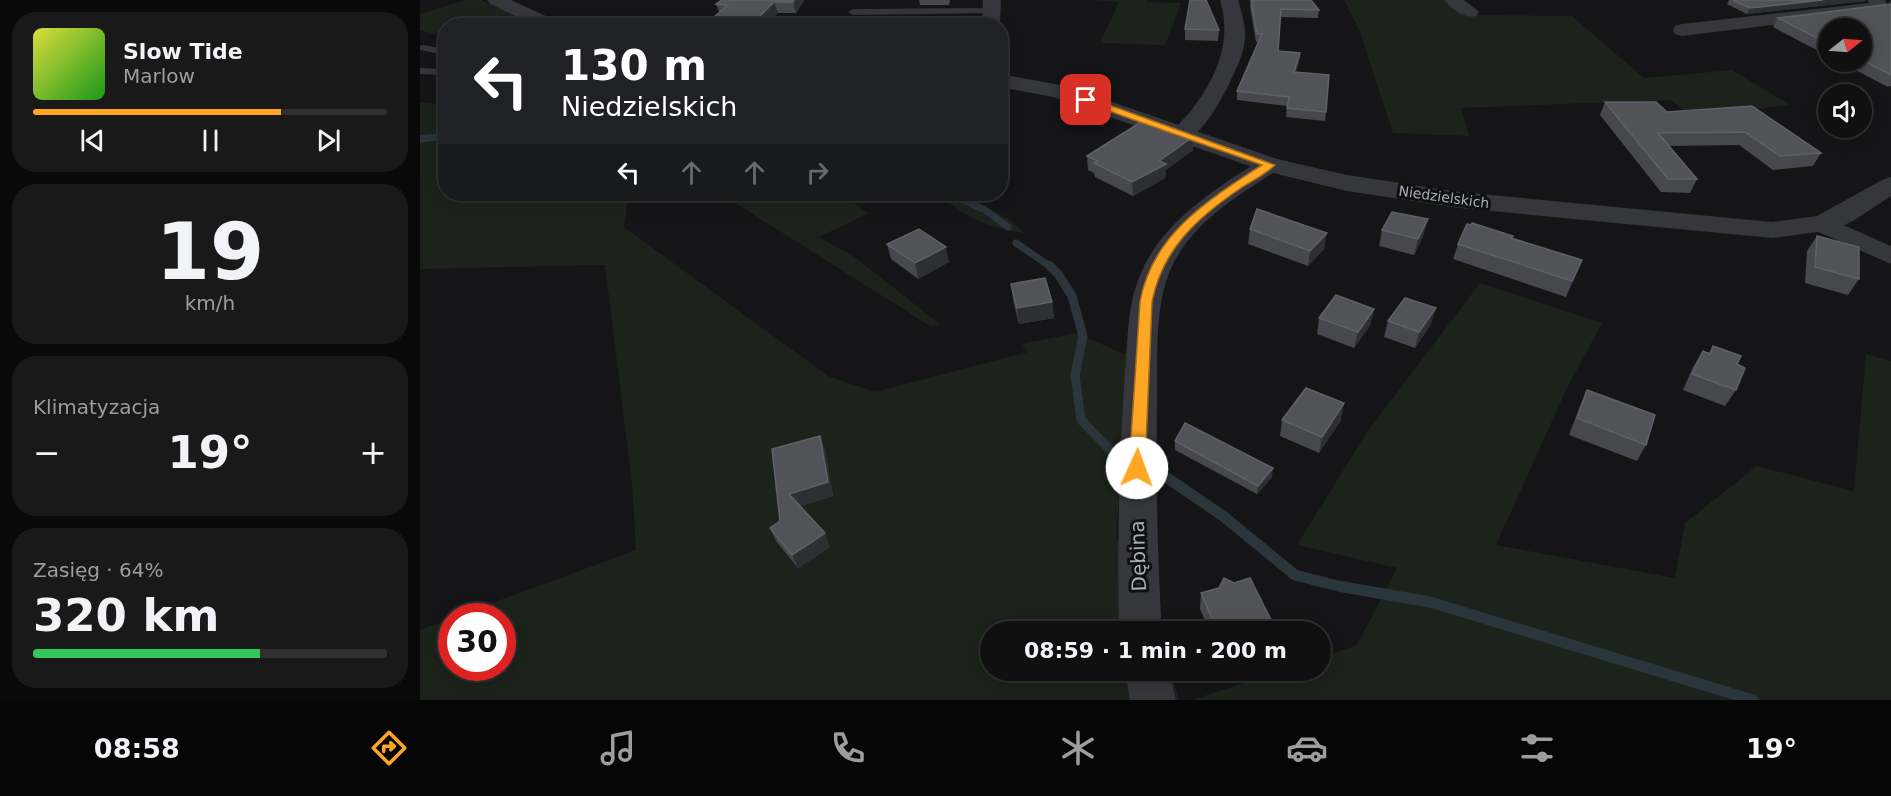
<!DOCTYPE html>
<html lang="pl">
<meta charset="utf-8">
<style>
:root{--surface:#101011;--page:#19191a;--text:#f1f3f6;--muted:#9c9d9f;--line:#303031;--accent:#ffa625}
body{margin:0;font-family:"DejaVu Sans",sans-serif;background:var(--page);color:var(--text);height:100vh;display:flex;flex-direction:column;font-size:22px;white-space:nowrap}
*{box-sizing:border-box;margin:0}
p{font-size:20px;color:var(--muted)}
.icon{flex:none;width:33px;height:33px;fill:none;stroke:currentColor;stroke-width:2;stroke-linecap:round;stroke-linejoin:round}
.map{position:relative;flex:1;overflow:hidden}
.drawer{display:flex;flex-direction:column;gap:12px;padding:12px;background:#090909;width:420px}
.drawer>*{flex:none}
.top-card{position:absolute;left:18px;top:18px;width:570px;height:183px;border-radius:24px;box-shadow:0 3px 15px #0003,0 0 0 2px var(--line);background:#202124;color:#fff;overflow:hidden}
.needle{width:39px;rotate:73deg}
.controls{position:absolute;left:1398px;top:18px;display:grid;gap:12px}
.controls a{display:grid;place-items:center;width:54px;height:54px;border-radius:50%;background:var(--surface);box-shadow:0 3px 15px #0003,0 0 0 2px var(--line);font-size:30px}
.speed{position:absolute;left:18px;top:603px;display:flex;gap:12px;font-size:30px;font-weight:700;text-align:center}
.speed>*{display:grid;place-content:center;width:78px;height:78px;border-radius:50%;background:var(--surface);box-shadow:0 3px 15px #0003,0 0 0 2px var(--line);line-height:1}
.speed .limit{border:9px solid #d22;background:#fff;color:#111}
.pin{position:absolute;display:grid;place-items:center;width:51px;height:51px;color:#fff;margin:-26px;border-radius:12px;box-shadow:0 3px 9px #0006}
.me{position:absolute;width:66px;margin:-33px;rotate:2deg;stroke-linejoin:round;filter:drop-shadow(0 0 4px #0008)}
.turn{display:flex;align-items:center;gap:21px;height:126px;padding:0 24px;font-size:27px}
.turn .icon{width:78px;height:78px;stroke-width:2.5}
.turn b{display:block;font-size:42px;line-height:51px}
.lanes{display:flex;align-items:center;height:57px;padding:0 24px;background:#0003;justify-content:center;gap:30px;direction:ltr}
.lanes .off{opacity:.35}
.big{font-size:45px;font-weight:600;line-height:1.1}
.drawer .widget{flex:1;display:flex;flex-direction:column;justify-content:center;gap:9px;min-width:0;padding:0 21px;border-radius:24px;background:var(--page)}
.drawer .dial{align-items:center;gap:0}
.dial b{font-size:78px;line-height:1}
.song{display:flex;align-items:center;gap:18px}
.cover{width:72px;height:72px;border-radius:9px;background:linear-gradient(135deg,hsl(60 70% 55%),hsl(120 70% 35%))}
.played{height:6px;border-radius:3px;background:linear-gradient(90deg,var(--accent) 70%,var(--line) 70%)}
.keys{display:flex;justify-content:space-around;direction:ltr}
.heat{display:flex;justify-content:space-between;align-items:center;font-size:33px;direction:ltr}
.charge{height:9px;border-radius:4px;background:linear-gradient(90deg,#34c759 64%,var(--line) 0)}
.trip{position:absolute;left:560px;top:621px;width:351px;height:60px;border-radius:30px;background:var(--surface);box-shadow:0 3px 15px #0003,0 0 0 2px var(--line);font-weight:600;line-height:60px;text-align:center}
.tab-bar{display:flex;height:96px;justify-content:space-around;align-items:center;background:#060607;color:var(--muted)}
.tab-bar .icon{width:42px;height:42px}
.tab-bar .current{color:var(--accent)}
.tab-bar b{font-size:27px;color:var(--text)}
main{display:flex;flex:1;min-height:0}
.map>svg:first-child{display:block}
.green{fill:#1b231b}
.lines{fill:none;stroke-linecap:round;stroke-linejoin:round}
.stream-far2{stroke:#2a363c;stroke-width:7}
.stream-far1{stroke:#2a363c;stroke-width:9}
.stream{stroke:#2a363c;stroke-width:11}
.service{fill:#36373d;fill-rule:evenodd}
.minor{fill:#36373d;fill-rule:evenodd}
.tertiary{fill:#36373d;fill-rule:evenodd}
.wall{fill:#46484d}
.shaded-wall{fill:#2e2f33}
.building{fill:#515359;stroke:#5e6168;stroke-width:1.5}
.route{fill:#ffa625;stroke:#a66c18;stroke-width:1.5}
.labels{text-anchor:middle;stroke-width:6;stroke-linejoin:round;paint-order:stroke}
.far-street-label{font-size:14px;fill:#a6adb9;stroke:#101012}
.near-street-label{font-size:20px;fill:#a6adb9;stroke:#101012}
</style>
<main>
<section class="drawer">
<div class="widget">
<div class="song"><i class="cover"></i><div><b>Slow Tide</b><p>Marlow</p></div></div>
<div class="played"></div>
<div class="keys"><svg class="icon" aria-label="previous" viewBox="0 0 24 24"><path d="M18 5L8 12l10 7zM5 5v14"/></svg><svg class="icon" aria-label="pause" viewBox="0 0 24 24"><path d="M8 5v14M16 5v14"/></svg><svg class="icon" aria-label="next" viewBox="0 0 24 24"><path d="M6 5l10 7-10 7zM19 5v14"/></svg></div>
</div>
<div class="widget dial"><b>19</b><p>km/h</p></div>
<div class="widget"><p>Klimatyzacja</p>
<div class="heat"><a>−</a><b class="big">19°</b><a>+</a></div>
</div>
<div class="widget"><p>Zasięg · 64%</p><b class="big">320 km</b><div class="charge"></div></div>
</section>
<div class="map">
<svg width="1471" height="700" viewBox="0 0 1471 700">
<rect width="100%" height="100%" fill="#151517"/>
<!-- green -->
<g class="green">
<path d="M46,0H61L117,25H102L80,17L53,25L26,26L25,34L21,36L0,30V14Z"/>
<path d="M674,0H727V2L761,3L745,45L680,43L699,2Z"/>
<path d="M924,0H1024L1043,15L1152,16L1224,78L1312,70L1370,105L1271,116L1250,100L1041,108L1049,136L973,133L940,32Z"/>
<path d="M0,103L25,104L26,194H209L204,227L408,376L455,392L608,352L602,344L656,333L711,357L696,535L734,631L570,632V670L749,671L760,700H0V630L31,619L32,668H82V616H37L216,550L212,484L185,265L0,269Z"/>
<path d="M301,194H420L449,213L399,237L436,258L521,325L510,326Z"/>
<path d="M517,194H541L590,220L605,233C568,229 546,217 517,194Z"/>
<path d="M1060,283L1182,323L1147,388L1076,545L1255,578L1265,523L1337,466L1434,491L1446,354L1471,361V700H772L861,671L900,670V658L937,645L977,568L877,545L947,432Z"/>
</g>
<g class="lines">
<!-- stream-far2 -->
<g class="stream-far2">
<path d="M0,139L26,136"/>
<path d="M530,194L565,210L588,227"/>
<path d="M596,243L631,267"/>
</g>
<!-- stream-far1 -->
<path class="stream-far1" d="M629,265L638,274L652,296L663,336L655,375L661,420L697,457"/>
<!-- stream -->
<g class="stream">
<path d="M696,456L701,461L711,465"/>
<path d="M727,470L743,475L803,516L875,575L918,586L1010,602L1333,700"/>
</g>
<!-- service -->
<g class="service">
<path d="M571,8L576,11L574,13L433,15L428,12L433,9Z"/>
<path d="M3,45L26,49V55L0,50V46Z"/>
<path d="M0,68L26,69V75L0,74Z"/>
</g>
<!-- minor -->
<g class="minor">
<path d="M563,0H581L580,26H562Z"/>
<path d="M800,0H818C823,15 827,31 824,46C820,67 788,131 769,138C764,140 760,139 755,138L752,133C757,125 764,119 770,112C796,79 813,42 800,0Z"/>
<path d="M1024,0H1044L1059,12L1056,16C1044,19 1032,9 1024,0Z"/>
<path d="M1447,0H1465L1468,7L1465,11L1459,12L1262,36L1255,34L1253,30L1255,26L1262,24L1449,3Z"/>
<path d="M850,158L858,160L862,165L858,170C822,193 781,217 758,255C733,296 738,352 737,398C736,476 737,554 742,632H699C697,545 699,458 705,372C708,341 707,307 719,278C736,233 775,203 814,177C826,170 837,161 850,158Z"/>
<path d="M1403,216L1471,246V264L1394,230L1390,224L1394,218Z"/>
<path d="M705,670H749L756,700H710Z"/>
</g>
<!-- tertiary -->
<g class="tertiary">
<path d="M67,0H91L139,22L141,26H116L70,4Z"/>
<path d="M580,74L646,86L857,159L927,175L1040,192L1352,222L1397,216L1462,180L1471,177V196L1433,221L1413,230L1352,238L1040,208L927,191L841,170L633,97L580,87Z"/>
</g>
</g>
<!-- wall -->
<g class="wall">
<path d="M302,0H384L376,13H358L345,26H297L294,17L299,12L296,4Z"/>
<path d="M499,0H530L529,5H500Z"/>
<path d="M831,0L899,10L898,18L861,17L858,51L880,53L879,62L876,72L906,112L905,121L866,117L867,106L817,100V91L838,42H836L830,7Z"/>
<path d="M1309,0H1446L1445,1L1327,14L1307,4Z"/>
<path d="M1471,0V86L1468,87L1420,62H1442V28H1408V56L1353,27L1358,18L1469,5Z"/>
<path d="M765,29L799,30L798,41L765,40Z"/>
<path d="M1185,102L1247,112L1332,106L1401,153L1393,166L1353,170L1319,145L1249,146L1277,179L1270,193L1241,192L1180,115Z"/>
<path d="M774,136L773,150L746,170L745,178L713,196L675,177L674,173L668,170L667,156Z"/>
<path d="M830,229L904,249L888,266L828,244Z"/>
<path d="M962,230L1004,234L994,255L959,246Z"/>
<path d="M1397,236L1439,279L1428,295L1385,283L1387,251Z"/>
<path d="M1092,238L1162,260L1146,297L1033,259L1038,244Z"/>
<path d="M467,244L529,262L498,279L471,259Z"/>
<path d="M591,284L632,302L634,318L599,324L593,300Z"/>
<path d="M954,309L950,325L934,348L897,334L899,318Z"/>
<path d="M968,321L1011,324L995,348L964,337Z"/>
<path d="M1293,346L1317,364L1316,390L1305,406L1263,390L1273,367L1283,351L1289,353Z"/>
<path d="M1167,390L1226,445L1217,461L1149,435L1160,406Z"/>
<path d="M862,420H921L899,453L860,436Z"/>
<path d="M400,436L405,450L413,496L380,506L410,547L378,568L356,541L350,528L360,521Z"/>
<path d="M755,441L852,477L837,494L755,450Z"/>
<path d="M814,583L851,632H790L780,609L781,593Z"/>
</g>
<!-- shaded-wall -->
<g class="shaded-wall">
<path d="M374,0H384L376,13L373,2Z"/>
<path d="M1403,0H1446L1445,1L1327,14L1330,8Z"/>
<path d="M354,2L358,13L345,26H340L338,18Z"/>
<path d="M880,53L879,62L873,81L874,72Z"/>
<path d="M774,136L773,150L746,170L745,178L713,196L712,182L739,161Z"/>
<path d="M1008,219L1004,234L994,255L998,239Z"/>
<path d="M907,233L904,249L888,266L890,251Z"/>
<path d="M526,247L529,262L498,279L495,263Z"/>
<path d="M1162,260L1156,276L1146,297L1152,281Z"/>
<path d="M632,302L634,318L599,324L597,308Z"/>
<path d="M1016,308L1011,324L995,348L999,332Z"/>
<path d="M954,309L950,325L934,348L938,332Z"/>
<path d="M924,403L921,420L899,453L902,437Z"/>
<path d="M400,436L405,450L413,496L375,507L369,494Z"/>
<path d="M853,468L852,477L837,494L838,486Z"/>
<path d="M405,533L410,547L378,568L372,555Z"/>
<path d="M852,622L851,632H824Z"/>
</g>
<!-- building -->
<g class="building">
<path d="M302,0H374L373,2H354L338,18L294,17L308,5L296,4Z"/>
<path d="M770,0H786L799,30L765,29Z"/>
<path d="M831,0H891L899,10L861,9L858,51L880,53L874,72L909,75L906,112L867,108L869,97L817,91L842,34H837Z"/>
<path d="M1313,0H1403L1330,8Z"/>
<path d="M1471,4V75L1442,60V28H1408V44L1358,18Z"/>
<path d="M1185,102H1236L1247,112L1332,106L1401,153L1360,156L1325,132L1238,133L1277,179H1248Z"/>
<path d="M724,120L774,136L739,161L746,164L712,182L674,163L678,161L667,156Z"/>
<path d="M837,209L907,233L890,251L830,229Z"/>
<path d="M972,212L1008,219L998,239L962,230Z"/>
<path d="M1052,223L1093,236L1091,238L1162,260L1152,281L1038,244L1047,224L1051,225Z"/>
<path d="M499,229L526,247L495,263L467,244Z"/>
<path d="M1397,236L1439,247V279L1395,267Z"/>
<path d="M625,278L632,302L597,308L591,284Z"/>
<path d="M916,295L954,309L938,332L899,318Z"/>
<path d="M985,298L1016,308L999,332L968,321Z"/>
<path d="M1293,346L1321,356L1317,364L1325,368L1316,390L1272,374L1283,351L1290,354Z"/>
<path d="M886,388L924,403L902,437L862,420Z"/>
<path d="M1167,390L1235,415L1226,445L1157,418Z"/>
<path d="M765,423L853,468L838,486L755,441Z"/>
<path d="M400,436L408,482L369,494L405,533L372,555L350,528L360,521L352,449Z"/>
<path d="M804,578L814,583L830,578L852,622L824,632H798L781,593L799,588Z"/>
</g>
<!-- route -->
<path class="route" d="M663,98H670L855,165C846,174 832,181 821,188C778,217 742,249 732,302L725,468L723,472H712L709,468L720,302C732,234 788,200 842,165L663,102Z"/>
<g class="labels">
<!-- far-street labels -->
<g class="far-street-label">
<text transform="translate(1024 197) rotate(8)" y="5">Niedzielskich</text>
</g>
<!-- near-street labels -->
<g class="near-street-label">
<text transform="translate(718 556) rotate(-92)" y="7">Dębina</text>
</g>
</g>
</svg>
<div class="controls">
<a><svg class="needle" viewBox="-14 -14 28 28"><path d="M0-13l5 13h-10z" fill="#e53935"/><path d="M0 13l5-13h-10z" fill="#9c9d9f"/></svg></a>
<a><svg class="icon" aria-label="sound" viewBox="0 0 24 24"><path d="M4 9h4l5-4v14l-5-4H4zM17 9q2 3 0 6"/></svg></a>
</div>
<div class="speed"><div class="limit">30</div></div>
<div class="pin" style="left:666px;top:100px;background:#d93025"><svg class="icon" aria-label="arrive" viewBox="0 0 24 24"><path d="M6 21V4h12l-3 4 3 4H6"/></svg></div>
<svg class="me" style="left:717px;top:468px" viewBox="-20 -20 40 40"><circle r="19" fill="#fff"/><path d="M0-13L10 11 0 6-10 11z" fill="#ffa625"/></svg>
<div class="trip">08:59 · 1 min · 200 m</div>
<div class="top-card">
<div class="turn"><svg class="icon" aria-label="left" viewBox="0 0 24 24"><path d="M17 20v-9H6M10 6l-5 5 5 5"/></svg><div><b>130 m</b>Niedzielskich</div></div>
<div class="lanes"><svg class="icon" aria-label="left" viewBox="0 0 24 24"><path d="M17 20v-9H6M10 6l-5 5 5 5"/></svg><svg class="icon off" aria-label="ahead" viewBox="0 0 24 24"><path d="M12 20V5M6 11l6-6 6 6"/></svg><svg class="icon off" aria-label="ahead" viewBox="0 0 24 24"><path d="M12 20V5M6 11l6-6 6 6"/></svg><svg class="icon off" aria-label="right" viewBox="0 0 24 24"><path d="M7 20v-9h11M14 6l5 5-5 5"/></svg></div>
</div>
</div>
</main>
<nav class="tab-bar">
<b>08:58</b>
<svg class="icon current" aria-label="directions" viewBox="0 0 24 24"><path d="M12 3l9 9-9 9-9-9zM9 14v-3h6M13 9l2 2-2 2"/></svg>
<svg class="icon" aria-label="music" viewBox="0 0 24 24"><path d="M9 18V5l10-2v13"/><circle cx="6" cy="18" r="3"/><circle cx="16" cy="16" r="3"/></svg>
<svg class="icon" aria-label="phone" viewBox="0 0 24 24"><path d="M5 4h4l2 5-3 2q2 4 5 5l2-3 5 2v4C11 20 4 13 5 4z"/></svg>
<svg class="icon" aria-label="climate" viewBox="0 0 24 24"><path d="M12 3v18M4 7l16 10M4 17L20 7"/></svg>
<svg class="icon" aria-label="car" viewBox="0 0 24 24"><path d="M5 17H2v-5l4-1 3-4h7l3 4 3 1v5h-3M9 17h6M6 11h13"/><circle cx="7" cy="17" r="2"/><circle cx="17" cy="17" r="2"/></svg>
<svg class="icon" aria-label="filters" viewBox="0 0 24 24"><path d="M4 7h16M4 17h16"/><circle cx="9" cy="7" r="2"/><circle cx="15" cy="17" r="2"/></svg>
<b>19°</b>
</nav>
